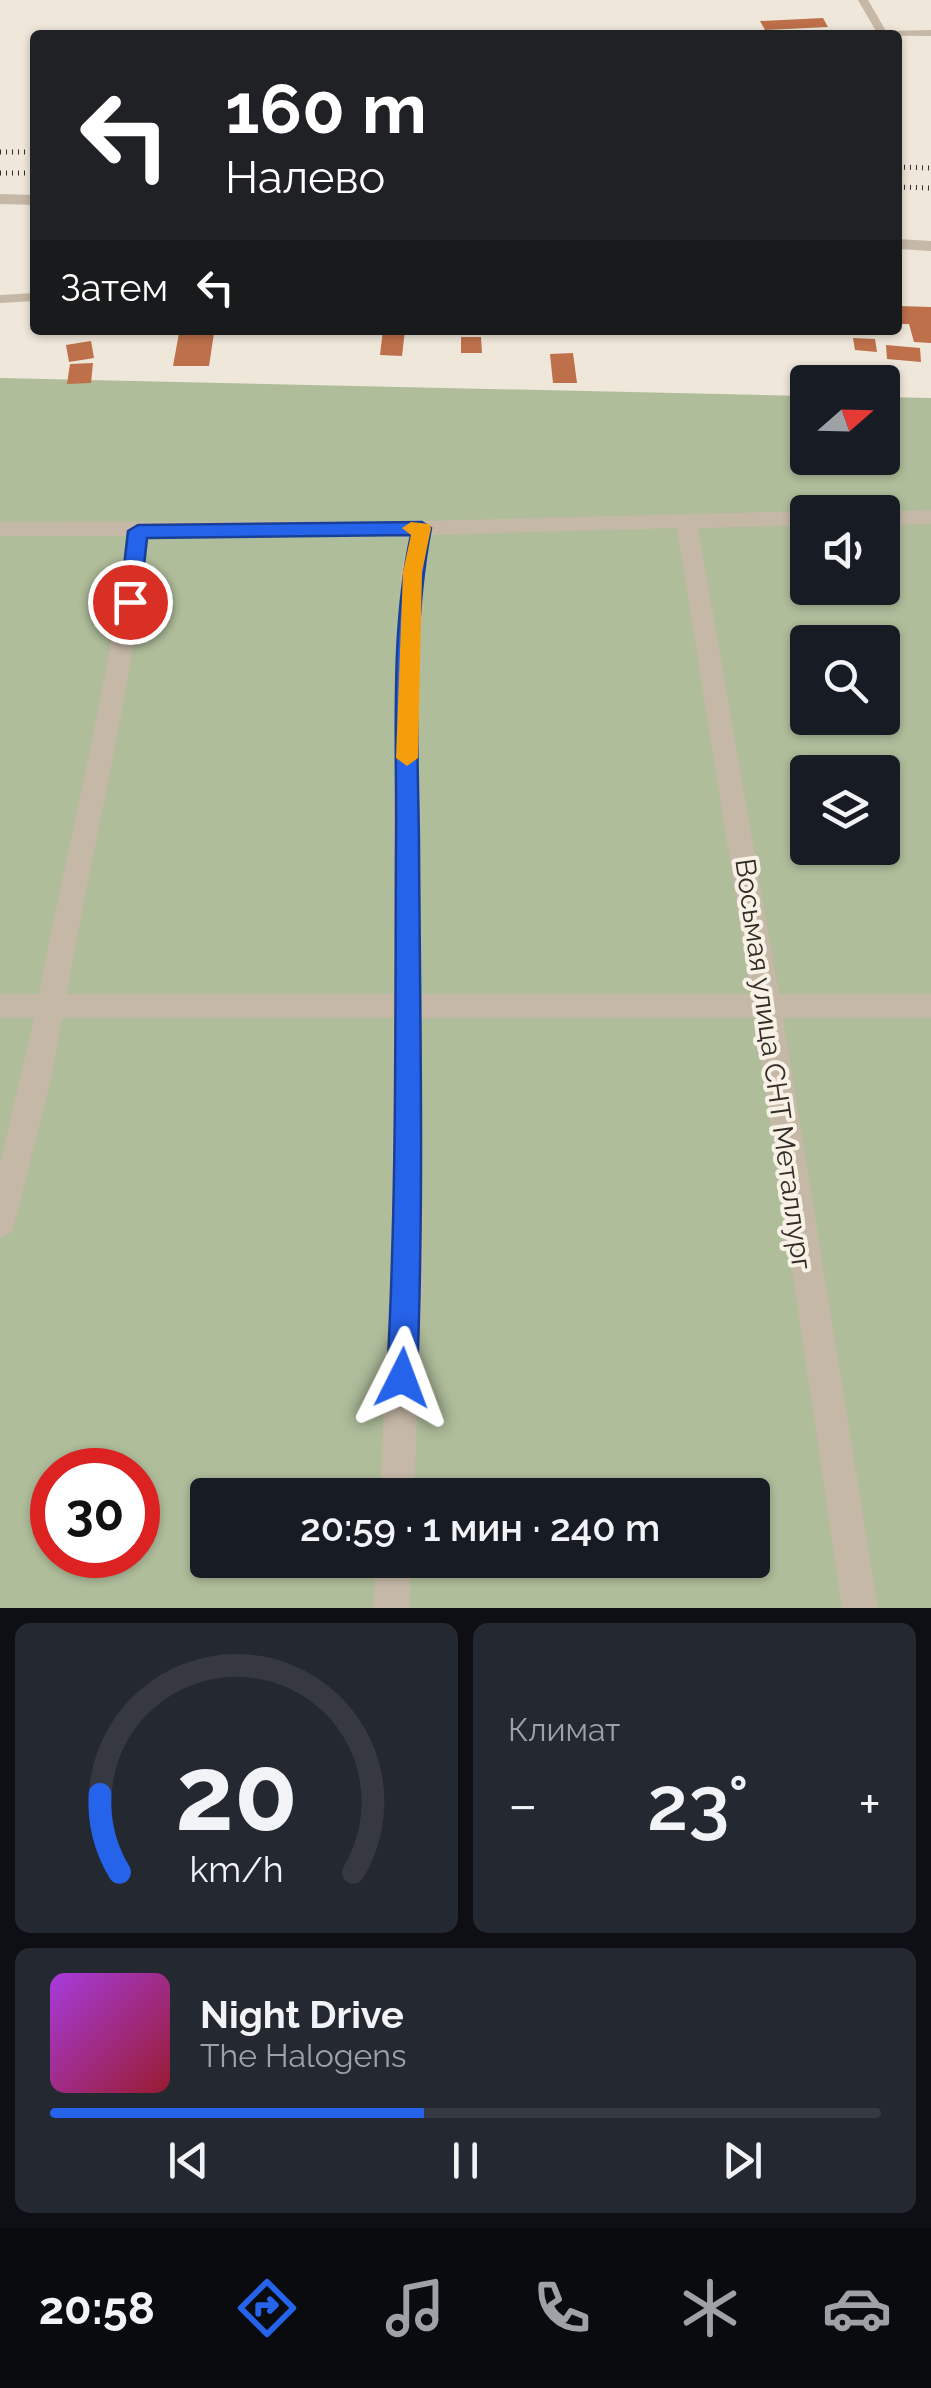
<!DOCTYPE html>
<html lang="ru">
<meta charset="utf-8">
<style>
:root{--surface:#171b24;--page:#242831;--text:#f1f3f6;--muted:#9ea1a6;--line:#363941;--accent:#2563eb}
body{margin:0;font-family:Raleway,sans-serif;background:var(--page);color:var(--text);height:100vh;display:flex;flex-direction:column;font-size:38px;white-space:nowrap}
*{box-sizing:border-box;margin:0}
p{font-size:32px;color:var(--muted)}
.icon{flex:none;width:55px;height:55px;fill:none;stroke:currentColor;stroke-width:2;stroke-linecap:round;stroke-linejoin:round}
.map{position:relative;height:1608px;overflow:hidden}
.sheet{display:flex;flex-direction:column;gap:15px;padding:15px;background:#0d0f14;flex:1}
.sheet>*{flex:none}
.guide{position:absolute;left:30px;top:30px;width:872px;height:305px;border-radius:10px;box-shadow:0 2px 8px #0004;background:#202124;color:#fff;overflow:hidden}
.needle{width:65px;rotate:70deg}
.fabs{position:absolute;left:790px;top:365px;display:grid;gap:20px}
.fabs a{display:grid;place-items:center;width:110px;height:110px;border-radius:10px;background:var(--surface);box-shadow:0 2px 8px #0004;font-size:50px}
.speed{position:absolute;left:30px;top:1448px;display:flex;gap:20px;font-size:50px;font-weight:700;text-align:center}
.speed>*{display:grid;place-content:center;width:130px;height:130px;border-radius:50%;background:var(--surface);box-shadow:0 2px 8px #0004;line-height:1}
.speed .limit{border:15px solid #d22;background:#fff;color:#111}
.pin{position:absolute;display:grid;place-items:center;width:85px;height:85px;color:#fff;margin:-42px;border:5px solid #fff;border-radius:50%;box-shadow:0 2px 10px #0007}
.me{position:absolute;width:110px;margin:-55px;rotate:3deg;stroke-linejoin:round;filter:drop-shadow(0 0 8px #0008)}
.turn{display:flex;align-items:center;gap:35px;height:210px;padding:0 30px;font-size:45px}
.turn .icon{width:130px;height:130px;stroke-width:2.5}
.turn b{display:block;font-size:70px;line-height:85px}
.then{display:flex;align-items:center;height:95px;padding:0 30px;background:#0003;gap:20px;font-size:38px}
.big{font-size:75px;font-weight:600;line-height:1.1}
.sheet .tile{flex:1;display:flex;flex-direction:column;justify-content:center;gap:15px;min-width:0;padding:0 35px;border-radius:15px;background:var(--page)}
.sheet .dial{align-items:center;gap:0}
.dial svg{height:260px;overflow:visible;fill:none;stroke:var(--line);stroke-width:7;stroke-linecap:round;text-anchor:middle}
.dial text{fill:var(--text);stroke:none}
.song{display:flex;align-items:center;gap:30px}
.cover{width:120px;height:120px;border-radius:15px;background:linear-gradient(135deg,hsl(280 70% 55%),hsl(350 70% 35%))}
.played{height:10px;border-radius:5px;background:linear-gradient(90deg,var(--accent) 45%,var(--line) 45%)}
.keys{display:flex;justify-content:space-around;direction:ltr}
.heat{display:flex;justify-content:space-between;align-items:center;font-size:55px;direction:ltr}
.sheet .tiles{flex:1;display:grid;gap:15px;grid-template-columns:1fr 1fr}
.tile:last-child{grid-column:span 2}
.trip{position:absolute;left:190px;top:1478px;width:580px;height:100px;border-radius:10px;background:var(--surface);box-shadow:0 2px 8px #0004;font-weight:600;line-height:100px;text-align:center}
.menu{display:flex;height:160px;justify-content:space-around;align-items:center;background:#090b0e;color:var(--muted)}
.menu .icon{width:70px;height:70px}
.menu .selected{color:var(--accent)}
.menu b{font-size:45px;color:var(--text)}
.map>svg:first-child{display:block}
.green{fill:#afbd9b;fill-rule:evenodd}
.building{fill:#bd704a}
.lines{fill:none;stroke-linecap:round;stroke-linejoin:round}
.lane{fill:#c6b8a7;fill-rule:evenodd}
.street{fill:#c6b8a7;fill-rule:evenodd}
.rail{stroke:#332c27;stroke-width:5;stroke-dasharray:1 5;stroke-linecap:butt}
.route{fill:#2563eb;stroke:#184099;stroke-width:2.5}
.slow{fill:#f59e0b}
.labels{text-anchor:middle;stroke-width:8;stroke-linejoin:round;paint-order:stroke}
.street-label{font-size:28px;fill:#332c27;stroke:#f7f1e6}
</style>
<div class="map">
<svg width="931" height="1608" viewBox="0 0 931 1608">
<rect width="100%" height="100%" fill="#efe7da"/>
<!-- green -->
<path class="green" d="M0,378L807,396L808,458H882L883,397L931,398V1608H0ZM808,512H882V588H808ZM808,642H882V718H808ZM808,772H882V848H808ZM52,1470H138V1555H52ZM208,1495H752V1560H208Z"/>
<!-- building -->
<g class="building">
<path d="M823,18L828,27L765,30L760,21Z"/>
<path d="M898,306L931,307V343L914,342L909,324H898Z"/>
<path d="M383,330H405L402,356L380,355Z"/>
<path d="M179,333H214L209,366H173Z"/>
<path d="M461,337H481L482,353H461Z"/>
<path d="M853,338L875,339L877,352L855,350Z"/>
<path d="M91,341L94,358L69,362L66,345Z"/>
<path d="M886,345L920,348L921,362L887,359Z"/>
<path d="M573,353L577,383H553L550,354Z"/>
<path d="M93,363L91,383L67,384L70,364Z"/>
</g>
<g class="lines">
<!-- lane -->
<g class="lane">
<path d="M858,0H868L886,31L931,30V36L819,35L824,32L876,31Z"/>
<path d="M35,293V301L0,303V295Z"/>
</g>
<!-- street -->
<g class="street">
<path d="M0,194L35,195V205L0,204Z"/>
<path d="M898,239L931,241V251L898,249Z"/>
<path d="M931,510V524L882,525V512H877Z"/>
<path d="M808,511L813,512H808V525L698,528L779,994H931V1018H783L878,1608H842L755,1018H421L423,1262L414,1495H380L391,1262L393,1018H62L52,1075L15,1222L11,1233L0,1237V1164L34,1018H0V994H39C68,841 108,690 127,536H0V522L422,521ZM677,528L751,994H421L419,729L423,572L431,535ZM410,535L401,572L395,729L393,994H67C93,841 132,690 148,536Z"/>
<path d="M376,1560H412L409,1608H373Z"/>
</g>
<!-- rail -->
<g class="rail">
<path d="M0,152H35"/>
<path d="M898,167L931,168"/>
<path d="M0,173H35"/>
<path d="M898,187L931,188"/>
</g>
</g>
<!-- route -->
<path class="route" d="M422,522L431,528C411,631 418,742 419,846C420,1024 424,1201 417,1378L413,1389L402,1393L391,1389L387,1378C397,1198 395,1018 396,838C397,739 390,632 411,535L147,538L140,602L130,609L120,602L128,531L138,525Z"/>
<!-- slow -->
<path class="slow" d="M411,522L429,524L431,528L422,572L418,758L407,766L396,758L403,572L411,535L402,528Z"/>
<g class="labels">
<!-- street labels -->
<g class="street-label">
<text transform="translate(774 1064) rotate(82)" y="10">Восьмая улица СНТ Металлург</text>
</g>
</g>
</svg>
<div class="fabs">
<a><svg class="needle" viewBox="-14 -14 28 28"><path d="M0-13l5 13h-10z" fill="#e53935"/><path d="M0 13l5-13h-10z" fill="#9ea1a6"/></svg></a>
<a><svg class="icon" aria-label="sound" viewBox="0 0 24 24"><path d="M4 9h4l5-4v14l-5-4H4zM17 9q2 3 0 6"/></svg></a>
<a><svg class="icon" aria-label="search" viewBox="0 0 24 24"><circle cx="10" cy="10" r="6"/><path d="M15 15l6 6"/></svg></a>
<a><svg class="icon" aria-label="layers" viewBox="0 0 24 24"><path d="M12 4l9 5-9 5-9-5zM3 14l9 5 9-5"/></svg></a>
</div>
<div class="speed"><div class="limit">30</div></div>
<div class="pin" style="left:130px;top:602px;background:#d93025"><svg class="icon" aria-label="arrive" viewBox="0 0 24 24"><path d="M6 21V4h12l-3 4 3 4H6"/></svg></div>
<svg class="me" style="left:402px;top:1378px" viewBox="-20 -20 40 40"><path d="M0-17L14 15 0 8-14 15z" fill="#2563eb" stroke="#fff" stroke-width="4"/></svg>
<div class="trip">20:59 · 1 мин · 240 m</div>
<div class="guide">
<div class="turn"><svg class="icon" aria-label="left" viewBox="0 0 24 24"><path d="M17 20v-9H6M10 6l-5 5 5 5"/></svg><div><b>160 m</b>Налево</div></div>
<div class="then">Затем<svg class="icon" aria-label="left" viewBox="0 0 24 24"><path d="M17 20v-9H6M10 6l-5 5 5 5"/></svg></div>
</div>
</div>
<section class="sheet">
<div class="tiles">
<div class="tile dial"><svg viewBox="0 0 100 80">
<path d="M14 69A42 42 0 1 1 86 69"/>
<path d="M14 69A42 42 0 0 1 8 45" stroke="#2563eb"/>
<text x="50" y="56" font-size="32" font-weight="700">20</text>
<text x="50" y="72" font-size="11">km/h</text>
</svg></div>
<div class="tile"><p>Климат</p>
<div class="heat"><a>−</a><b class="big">23°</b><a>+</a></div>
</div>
<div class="tile">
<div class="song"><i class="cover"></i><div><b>Night Drive</b><p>The Halogens</p></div></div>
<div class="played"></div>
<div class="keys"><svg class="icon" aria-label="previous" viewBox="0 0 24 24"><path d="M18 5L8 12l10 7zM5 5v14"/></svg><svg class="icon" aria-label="pause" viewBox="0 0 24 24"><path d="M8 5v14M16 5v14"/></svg><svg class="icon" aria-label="next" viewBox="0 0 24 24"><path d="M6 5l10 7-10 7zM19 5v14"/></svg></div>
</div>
</div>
</section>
<nav class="menu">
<b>20:58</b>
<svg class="icon selected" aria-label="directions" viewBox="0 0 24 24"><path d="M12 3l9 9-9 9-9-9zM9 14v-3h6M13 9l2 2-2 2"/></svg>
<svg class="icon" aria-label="music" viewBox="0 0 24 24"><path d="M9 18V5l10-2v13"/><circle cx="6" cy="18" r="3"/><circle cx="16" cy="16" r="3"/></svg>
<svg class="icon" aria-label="phone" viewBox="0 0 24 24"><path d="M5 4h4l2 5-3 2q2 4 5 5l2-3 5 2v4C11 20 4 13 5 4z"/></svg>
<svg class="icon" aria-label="climate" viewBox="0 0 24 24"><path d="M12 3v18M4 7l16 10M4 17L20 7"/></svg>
<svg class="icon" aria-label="car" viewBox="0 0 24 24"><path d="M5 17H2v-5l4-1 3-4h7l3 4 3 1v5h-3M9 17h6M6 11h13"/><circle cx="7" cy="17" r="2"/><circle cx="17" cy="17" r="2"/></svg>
</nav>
